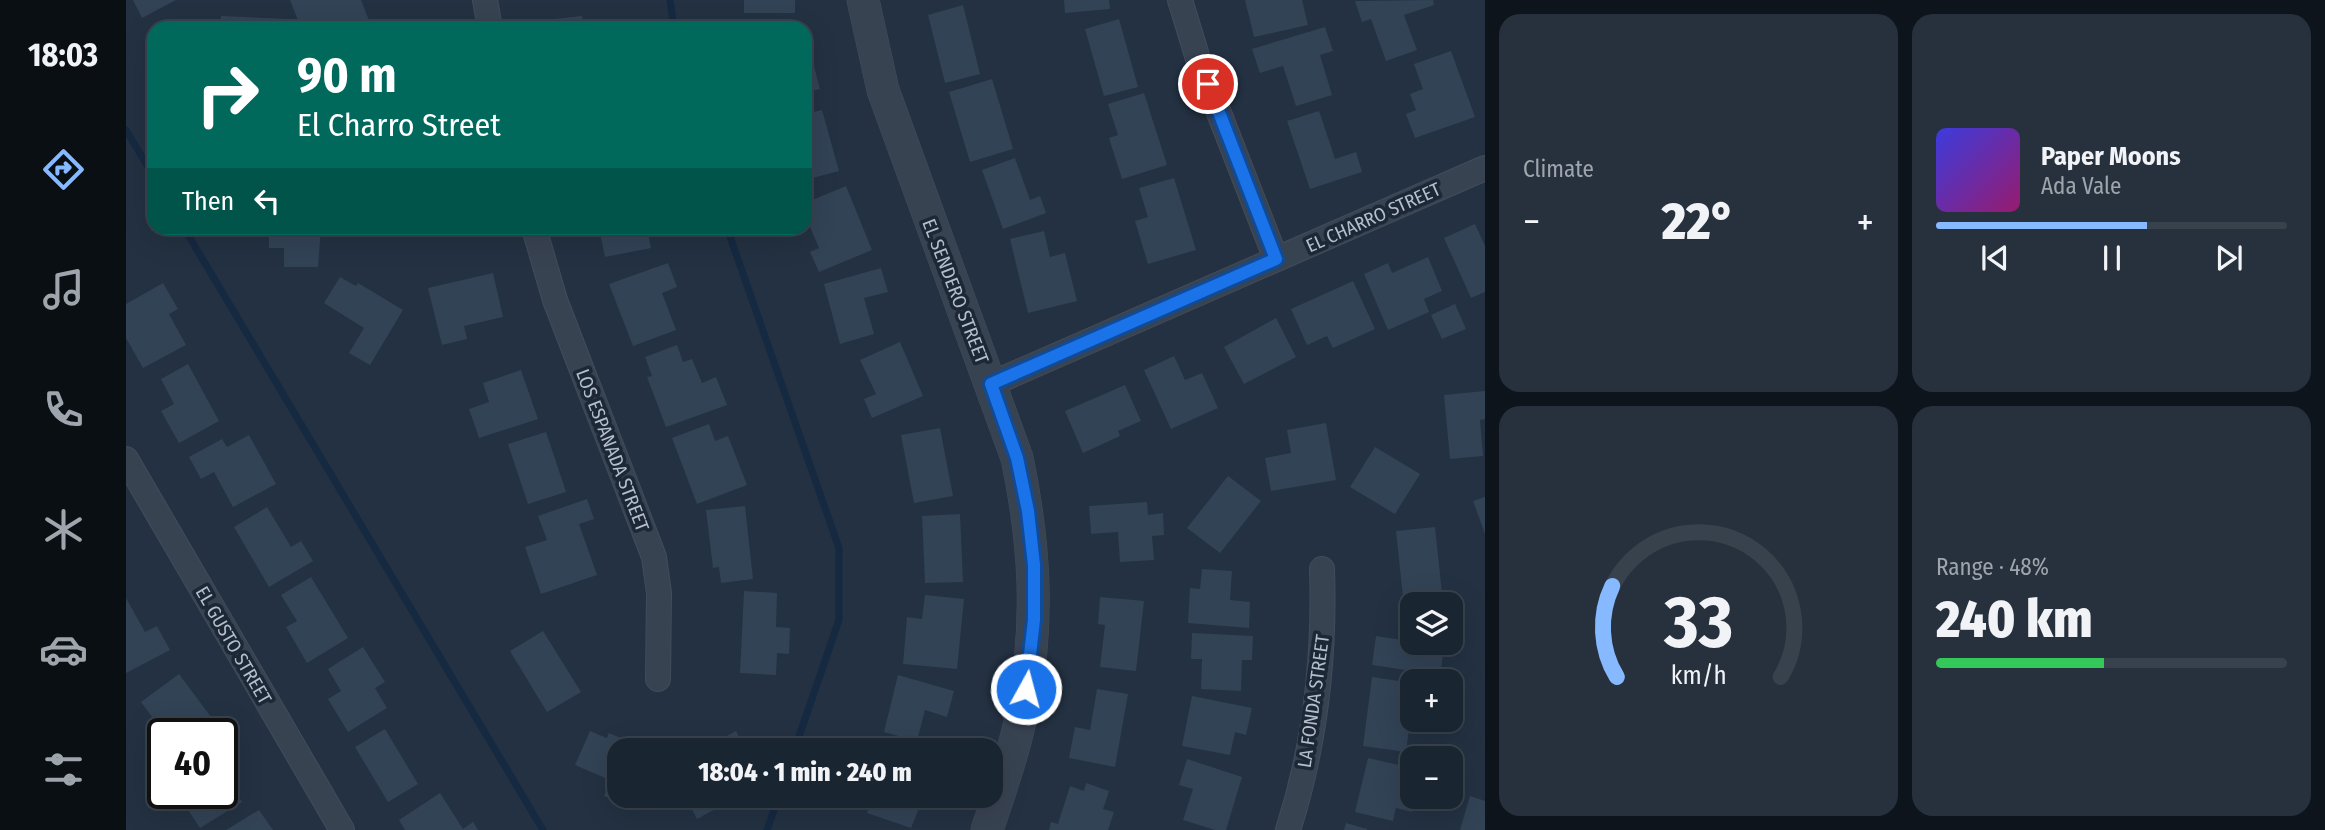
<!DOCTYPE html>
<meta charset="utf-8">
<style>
:root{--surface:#1a2532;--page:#27313e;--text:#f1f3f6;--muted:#9fa5ac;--line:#38424d;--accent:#86b9ff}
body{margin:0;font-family:"Fira Sans Condensed",sans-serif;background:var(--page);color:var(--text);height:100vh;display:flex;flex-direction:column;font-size:26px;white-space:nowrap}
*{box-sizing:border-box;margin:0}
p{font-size:23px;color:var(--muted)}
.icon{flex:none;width:38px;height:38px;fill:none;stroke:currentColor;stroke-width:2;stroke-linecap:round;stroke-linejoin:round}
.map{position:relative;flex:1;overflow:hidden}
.panel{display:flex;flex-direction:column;gap:14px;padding:14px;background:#0e141c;width:840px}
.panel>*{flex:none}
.top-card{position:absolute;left:21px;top:21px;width:665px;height:214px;border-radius:21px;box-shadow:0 7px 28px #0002,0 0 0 2px var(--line);background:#00695c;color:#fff;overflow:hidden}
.buttons{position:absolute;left:1274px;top:592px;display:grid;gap:14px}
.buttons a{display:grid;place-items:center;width:63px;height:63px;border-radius:14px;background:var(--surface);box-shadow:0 7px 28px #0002,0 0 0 2px var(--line);font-size:35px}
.speed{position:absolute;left:21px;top:718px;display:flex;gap:14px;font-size:35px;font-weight:700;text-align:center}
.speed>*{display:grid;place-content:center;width:91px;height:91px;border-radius:50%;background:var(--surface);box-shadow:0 7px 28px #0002,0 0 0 2px var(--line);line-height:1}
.speed .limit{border:4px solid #111;border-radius:10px;background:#fff;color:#111}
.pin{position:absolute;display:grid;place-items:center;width:60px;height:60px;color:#fff;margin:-30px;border:4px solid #fff;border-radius:50%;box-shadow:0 2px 7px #0007}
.me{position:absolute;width:77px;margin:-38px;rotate:7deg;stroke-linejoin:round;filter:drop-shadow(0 0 5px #0008)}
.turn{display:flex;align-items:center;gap:24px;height:147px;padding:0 35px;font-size:32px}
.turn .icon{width:91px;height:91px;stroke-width:2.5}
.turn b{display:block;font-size:49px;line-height:60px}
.then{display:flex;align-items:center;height:66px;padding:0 35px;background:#0003;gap:14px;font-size:26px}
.big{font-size:52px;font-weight:800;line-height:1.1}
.panel .tile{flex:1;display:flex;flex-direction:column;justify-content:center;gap:10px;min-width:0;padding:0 24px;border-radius:21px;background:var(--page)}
.panel .dial{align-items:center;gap:0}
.dial svg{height:182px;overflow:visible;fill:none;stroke:var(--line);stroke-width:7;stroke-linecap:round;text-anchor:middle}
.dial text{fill:var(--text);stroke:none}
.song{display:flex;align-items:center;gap:21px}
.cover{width:84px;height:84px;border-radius:10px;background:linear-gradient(135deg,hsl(240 70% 55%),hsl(320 70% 35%))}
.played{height:7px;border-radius:4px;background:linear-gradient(90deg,var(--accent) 60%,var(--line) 60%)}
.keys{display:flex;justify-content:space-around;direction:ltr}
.heat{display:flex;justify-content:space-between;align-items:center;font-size:38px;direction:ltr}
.charge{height:10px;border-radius:5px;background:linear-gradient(90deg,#34c759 48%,var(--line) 0)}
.panel .tiles{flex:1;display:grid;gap:14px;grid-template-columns:repeat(2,1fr)}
.trip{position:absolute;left:481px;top:738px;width:396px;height:70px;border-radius:21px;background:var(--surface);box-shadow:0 7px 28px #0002,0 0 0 2px var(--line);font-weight:800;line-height:70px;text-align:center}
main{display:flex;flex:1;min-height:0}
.dock{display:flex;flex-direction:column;width:126px;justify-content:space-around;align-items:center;background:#0a0f14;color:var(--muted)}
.dock .icon{width:49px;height:49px}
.dock .active{color:var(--accent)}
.dock b{font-size:32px;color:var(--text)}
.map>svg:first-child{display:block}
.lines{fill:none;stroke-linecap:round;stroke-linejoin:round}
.stream{stroke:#152941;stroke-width:7}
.building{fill:#324356}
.minor-casing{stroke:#414c5b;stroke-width:26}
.tertiary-casing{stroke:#414c5b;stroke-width:33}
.minor{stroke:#384352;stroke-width:24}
.tertiary{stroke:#384352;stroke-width:32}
.route-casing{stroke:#114b97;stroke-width:18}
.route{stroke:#1a73e8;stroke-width:12}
.labels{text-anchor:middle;stroke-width:7;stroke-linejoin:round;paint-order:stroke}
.street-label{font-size:19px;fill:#b4becc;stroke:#1d2837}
</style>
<main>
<nav class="dock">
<b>18:03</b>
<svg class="icon active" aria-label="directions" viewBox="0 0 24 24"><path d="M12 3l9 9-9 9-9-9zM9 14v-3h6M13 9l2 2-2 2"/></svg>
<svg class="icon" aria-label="music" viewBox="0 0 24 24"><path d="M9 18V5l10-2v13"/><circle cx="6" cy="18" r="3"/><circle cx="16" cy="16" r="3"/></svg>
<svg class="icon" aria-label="phone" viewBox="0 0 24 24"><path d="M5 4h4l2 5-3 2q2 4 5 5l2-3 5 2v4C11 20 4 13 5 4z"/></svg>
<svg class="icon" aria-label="climate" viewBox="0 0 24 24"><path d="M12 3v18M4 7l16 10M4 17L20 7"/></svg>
<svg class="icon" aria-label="car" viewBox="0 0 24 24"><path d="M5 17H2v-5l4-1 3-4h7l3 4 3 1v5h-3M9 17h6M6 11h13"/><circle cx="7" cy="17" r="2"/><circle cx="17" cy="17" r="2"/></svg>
<svg class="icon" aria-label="filters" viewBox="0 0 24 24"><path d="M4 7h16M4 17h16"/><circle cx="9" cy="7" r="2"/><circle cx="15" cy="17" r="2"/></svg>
</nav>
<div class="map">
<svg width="1359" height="830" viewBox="0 0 1359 830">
<rect width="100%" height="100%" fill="#233142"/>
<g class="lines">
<!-- stream -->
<g class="stream">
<path d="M544,0L548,28"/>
<path d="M0,130L28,177"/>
<path d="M58,228L417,830"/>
<path d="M601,228L713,548V620L668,751"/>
<path d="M641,830L653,796"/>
</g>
</g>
<!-- building -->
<g class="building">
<path d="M7,0H50L16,18Z"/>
<path d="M164,0H235L246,28H175Z"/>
<rect x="618" y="0" width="51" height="13"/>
<path d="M938,0H983L984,9L939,13Z"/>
<path d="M1119,0H1176L1182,25L1128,37Z"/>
<path d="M1307,0L1308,5L1278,15L1291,50L1260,61L1245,19L1236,22L1229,1Z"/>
<path d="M837,5L854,74L819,83L802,15Z"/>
<path d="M95,16L162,19V28H95Z"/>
<path d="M456,16L458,28H421L420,20Z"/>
<path d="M993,19L1012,87L978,96L959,29Z"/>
<path d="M1199,27L1207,51L1194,55L1206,95L1170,106L1157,66L1134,73L1126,49Z"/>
<path d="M679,32L694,89L679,92Z"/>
<path d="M1325,51L1349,117L1289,138L1280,114L1290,110L1284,94L1297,89L1288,64Z"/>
<path d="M866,79L887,149L844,162L823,92Z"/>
<path d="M1018,93L1041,165L996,179L983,138L992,135L982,104Z"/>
<path d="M696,110L713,171L679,180V114Z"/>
<path d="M1193,111L1209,159L1230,152L1236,172L1184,189L1161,121Z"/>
<path d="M889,158L904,200L914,196L920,213L877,229L856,170Z"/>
<path d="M1048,178L1070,250L1022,264L1009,221L1022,217L1013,188Z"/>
<path d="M720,186L746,250L693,272L684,252L693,248L679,215V203Z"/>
<path d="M1349,224L1359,246V292L1345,298L1318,238Z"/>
<path d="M143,228H195L192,267H158V248H143Z"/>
<path d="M473,228H521L525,248L479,257Z"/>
<path d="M918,231L924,257L939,253L951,301L902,313L884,239Z"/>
<path d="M1302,257L1316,291L1298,299L1303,312L1262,330L1238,274L1262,263L1266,273Z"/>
<path d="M542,263L551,287L536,293L550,330L507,346L483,284Z"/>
<path d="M755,268L762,292L738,298L748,334L714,344L698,284Z"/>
<path d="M367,273L377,317L338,326L341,339L316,345L302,288Z"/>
<path d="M214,277L230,286L232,283L277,310L244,365L223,353L238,328L198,303Z"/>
<path d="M1227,281L1249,329L1207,348L1201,336L1181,345L1165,309Z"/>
<path d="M37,283L52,309L43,314L60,345L17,368L0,338V304Z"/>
<path d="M1329,304L1340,329L1316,339L1305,315Z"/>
<path d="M1150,318L1170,357L1118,384L1098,347Z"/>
<path d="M774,342L797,396L746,418L738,399L750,394L734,360Z"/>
<path d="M551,345L557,362L566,359L576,383L590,377L601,405L540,427L521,377L526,376L519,357Z"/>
<path d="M1048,356L1059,380L1076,373L1092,408L1045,429L1018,370Z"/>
<path d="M62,364L93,421L53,443L35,411L48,404L35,379Z"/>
<path d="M395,370L412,419L353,438L343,409L363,402L357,383Z"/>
<path d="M999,385L1015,421L992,431L994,436L957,453L939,411Z"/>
<path d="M1359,391V419L1354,420L1357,456L1324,459L1318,395Z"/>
<path d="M1200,423L1210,480L1145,491L1139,458L1165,453L1161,430Z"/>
<path d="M583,424L589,441L602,436L621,485L571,504L546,438Z"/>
<path d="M814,428L827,496L788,503L775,435Z"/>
<path d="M420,432L440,492L402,504L382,444Z"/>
<path d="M123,435L150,484L107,507L88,472L75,479L63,457L96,439L101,447Z"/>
<path d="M1249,447L1294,474L1269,514L1224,487Z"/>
<path d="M1102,476L1135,501L1094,553L1061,528Z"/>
<path d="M1359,497V534L1347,501Z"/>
<path d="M461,499L468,519L453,524L471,575L415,594L399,547L421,540L412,516Z"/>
<path d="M1021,502L1022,515L1037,513L1038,535L1026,536L1028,560L994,562L992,532L965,534L963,506Z"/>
<path d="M619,506L627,579L595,583L593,567L587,568L580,510Z"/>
<path d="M141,507L165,547L175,541L187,561L143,587L108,527Z"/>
<path d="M834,514L837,582L799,583L796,516Z"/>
<path d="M1309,527L1316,593L1277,597L1270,531Z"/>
<path d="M1076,569L1106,571L1104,600L1124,602L1123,628L1062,623L1064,588L1074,589Z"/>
<path d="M185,577L222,638L181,663L160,627L171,621L155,595Z"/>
<path d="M618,591L651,593L650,627L664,628L663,654L651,653L650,675L614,673Z"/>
<path d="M799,595L838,599L831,669L777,664L781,617L796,619Z"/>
<path d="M974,597L1018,601L1010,671L974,667L979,625L972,624Z"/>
<path d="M0,598L19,632L31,626L44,650L0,673Z"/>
<path d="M1280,605L1286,606V642H1319L1314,675L1246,665L1250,636L1276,640Z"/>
<path d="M417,631L455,692L421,712L384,651Z"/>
<path d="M1066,633L1127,636L1126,660H1116L1115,691L1075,689L1076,659H1065Z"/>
<path d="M237,647L259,682L249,688L261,708L222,732L202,699L215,691L202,669Z"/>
<path d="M53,674L85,717L63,733H38L15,702Z"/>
<path d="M772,675L828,691L821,717L799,710L791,741L758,732Z"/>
<path d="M1246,677L1286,683V706L1280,752L1237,746Z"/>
<path d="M971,689L1002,694L989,767L943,758L949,727L964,730Z"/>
<path d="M1066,696L1126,708L1120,735L1109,732L1104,755L1056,746Z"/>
<path d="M259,729L292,784L262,802L229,747Z"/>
<path d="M464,731L481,738L483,733L525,751H494V796H516L511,809L478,796L484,780L449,765Z"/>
<path d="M610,731L620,751H574Z"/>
<path d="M96,741L106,756L96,763Z"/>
<path d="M1242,758L1286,768V796H1290L1286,812L1270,808L1267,821L1229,812Z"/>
<path d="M1061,759L1116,777L1100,830H1089L1057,820L1067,789L1053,785Z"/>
<path d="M96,770L116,802L74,828L51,793H96Z"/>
<path d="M960,783L983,791L977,809L988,812L982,830H923L925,822L932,824L944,786L958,791Z"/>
<path d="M314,793L337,829L347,822L352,830H279L273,820Z"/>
<path d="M559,796H592L597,805L571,819Z"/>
<path d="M747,796H788L785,804L793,808L785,828L741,813Z"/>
<path d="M1344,796L1359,801V830H1334Z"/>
<path d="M133,810L147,830H100Z"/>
<path d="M1220,823L1241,829V830H1218Z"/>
</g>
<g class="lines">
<!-- minor casing -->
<g class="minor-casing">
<g id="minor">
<path d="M359,0L364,28"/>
<path d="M1054,0L1072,59L1150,259"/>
<path d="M408,228L429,300L528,557L533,593L532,679"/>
<path d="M865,384L1359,168"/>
<path d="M0,459L216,830"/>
<path d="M1162,830C1189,746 1199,657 1196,569"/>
</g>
</g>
<!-- tertiary casing -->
<g class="tertiary-casing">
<path id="tertiary" d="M737,0L757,90L891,458C909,544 914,625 896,712C888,752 874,791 861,830"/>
</g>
<!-- minor -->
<use href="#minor" class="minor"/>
<!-- tertiary -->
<use href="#tertiary" class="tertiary"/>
</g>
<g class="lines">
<!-- route casing -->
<g class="route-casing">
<path id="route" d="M900,689L908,620V565L902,511L891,458L865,384L1150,259L1082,84"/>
</g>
<!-- route -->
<use href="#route" class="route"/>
</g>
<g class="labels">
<!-- street labels -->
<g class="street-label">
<text transform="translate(1247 217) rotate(-24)" y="7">EL CHARRO STREET</text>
<text transform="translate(830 291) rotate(69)" y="7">EL SENDERO STREET</text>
<text transform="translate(487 450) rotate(69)" y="7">LOS ESPANADA STREET</text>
<text transform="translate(108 645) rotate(60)" y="7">EL GUSTO STREET</text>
<text transform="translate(1187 701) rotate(-82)" y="7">LA FONDA STREET</text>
</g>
</g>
</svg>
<div class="buttons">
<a><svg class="icon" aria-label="layers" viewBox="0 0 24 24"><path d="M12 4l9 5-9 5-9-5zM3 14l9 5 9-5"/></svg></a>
<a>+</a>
<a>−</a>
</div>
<div class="speed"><div class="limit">40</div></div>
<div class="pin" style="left:1082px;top:84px;background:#d93025"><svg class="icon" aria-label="arrive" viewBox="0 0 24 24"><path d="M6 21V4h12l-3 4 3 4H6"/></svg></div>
<svg class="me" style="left:900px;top:689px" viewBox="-20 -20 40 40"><circle r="17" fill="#1a73e8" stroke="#fff" stroke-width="3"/><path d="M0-11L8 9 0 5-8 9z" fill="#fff"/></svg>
<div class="trip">18:04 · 1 min · 240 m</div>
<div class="top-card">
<div class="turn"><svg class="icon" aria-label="right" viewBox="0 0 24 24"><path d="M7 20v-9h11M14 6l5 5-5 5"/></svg><div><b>90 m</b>El Charro Street</div></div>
<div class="then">Then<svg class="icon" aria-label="left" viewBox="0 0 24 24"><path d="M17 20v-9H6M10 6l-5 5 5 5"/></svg></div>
</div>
</div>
<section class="panel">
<div class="tiles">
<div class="tile"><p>Climate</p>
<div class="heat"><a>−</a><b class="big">22°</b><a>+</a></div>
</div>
<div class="tile">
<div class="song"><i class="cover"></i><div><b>Paper Moons</b><p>Ada Vale</p></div></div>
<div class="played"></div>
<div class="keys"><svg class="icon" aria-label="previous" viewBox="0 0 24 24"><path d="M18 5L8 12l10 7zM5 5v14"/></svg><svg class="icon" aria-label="pause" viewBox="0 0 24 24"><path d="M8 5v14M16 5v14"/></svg><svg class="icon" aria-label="next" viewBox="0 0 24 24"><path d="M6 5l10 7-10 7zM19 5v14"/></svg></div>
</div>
<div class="tile dial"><svg viewBox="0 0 100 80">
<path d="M14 69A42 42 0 1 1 86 69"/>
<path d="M14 69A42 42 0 0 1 12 29" stroke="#86b9ff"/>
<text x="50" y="56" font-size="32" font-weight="700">33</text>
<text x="50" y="72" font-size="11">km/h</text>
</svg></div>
<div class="tile"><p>Range · 48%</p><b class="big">240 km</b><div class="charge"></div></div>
</div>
</section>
</main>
